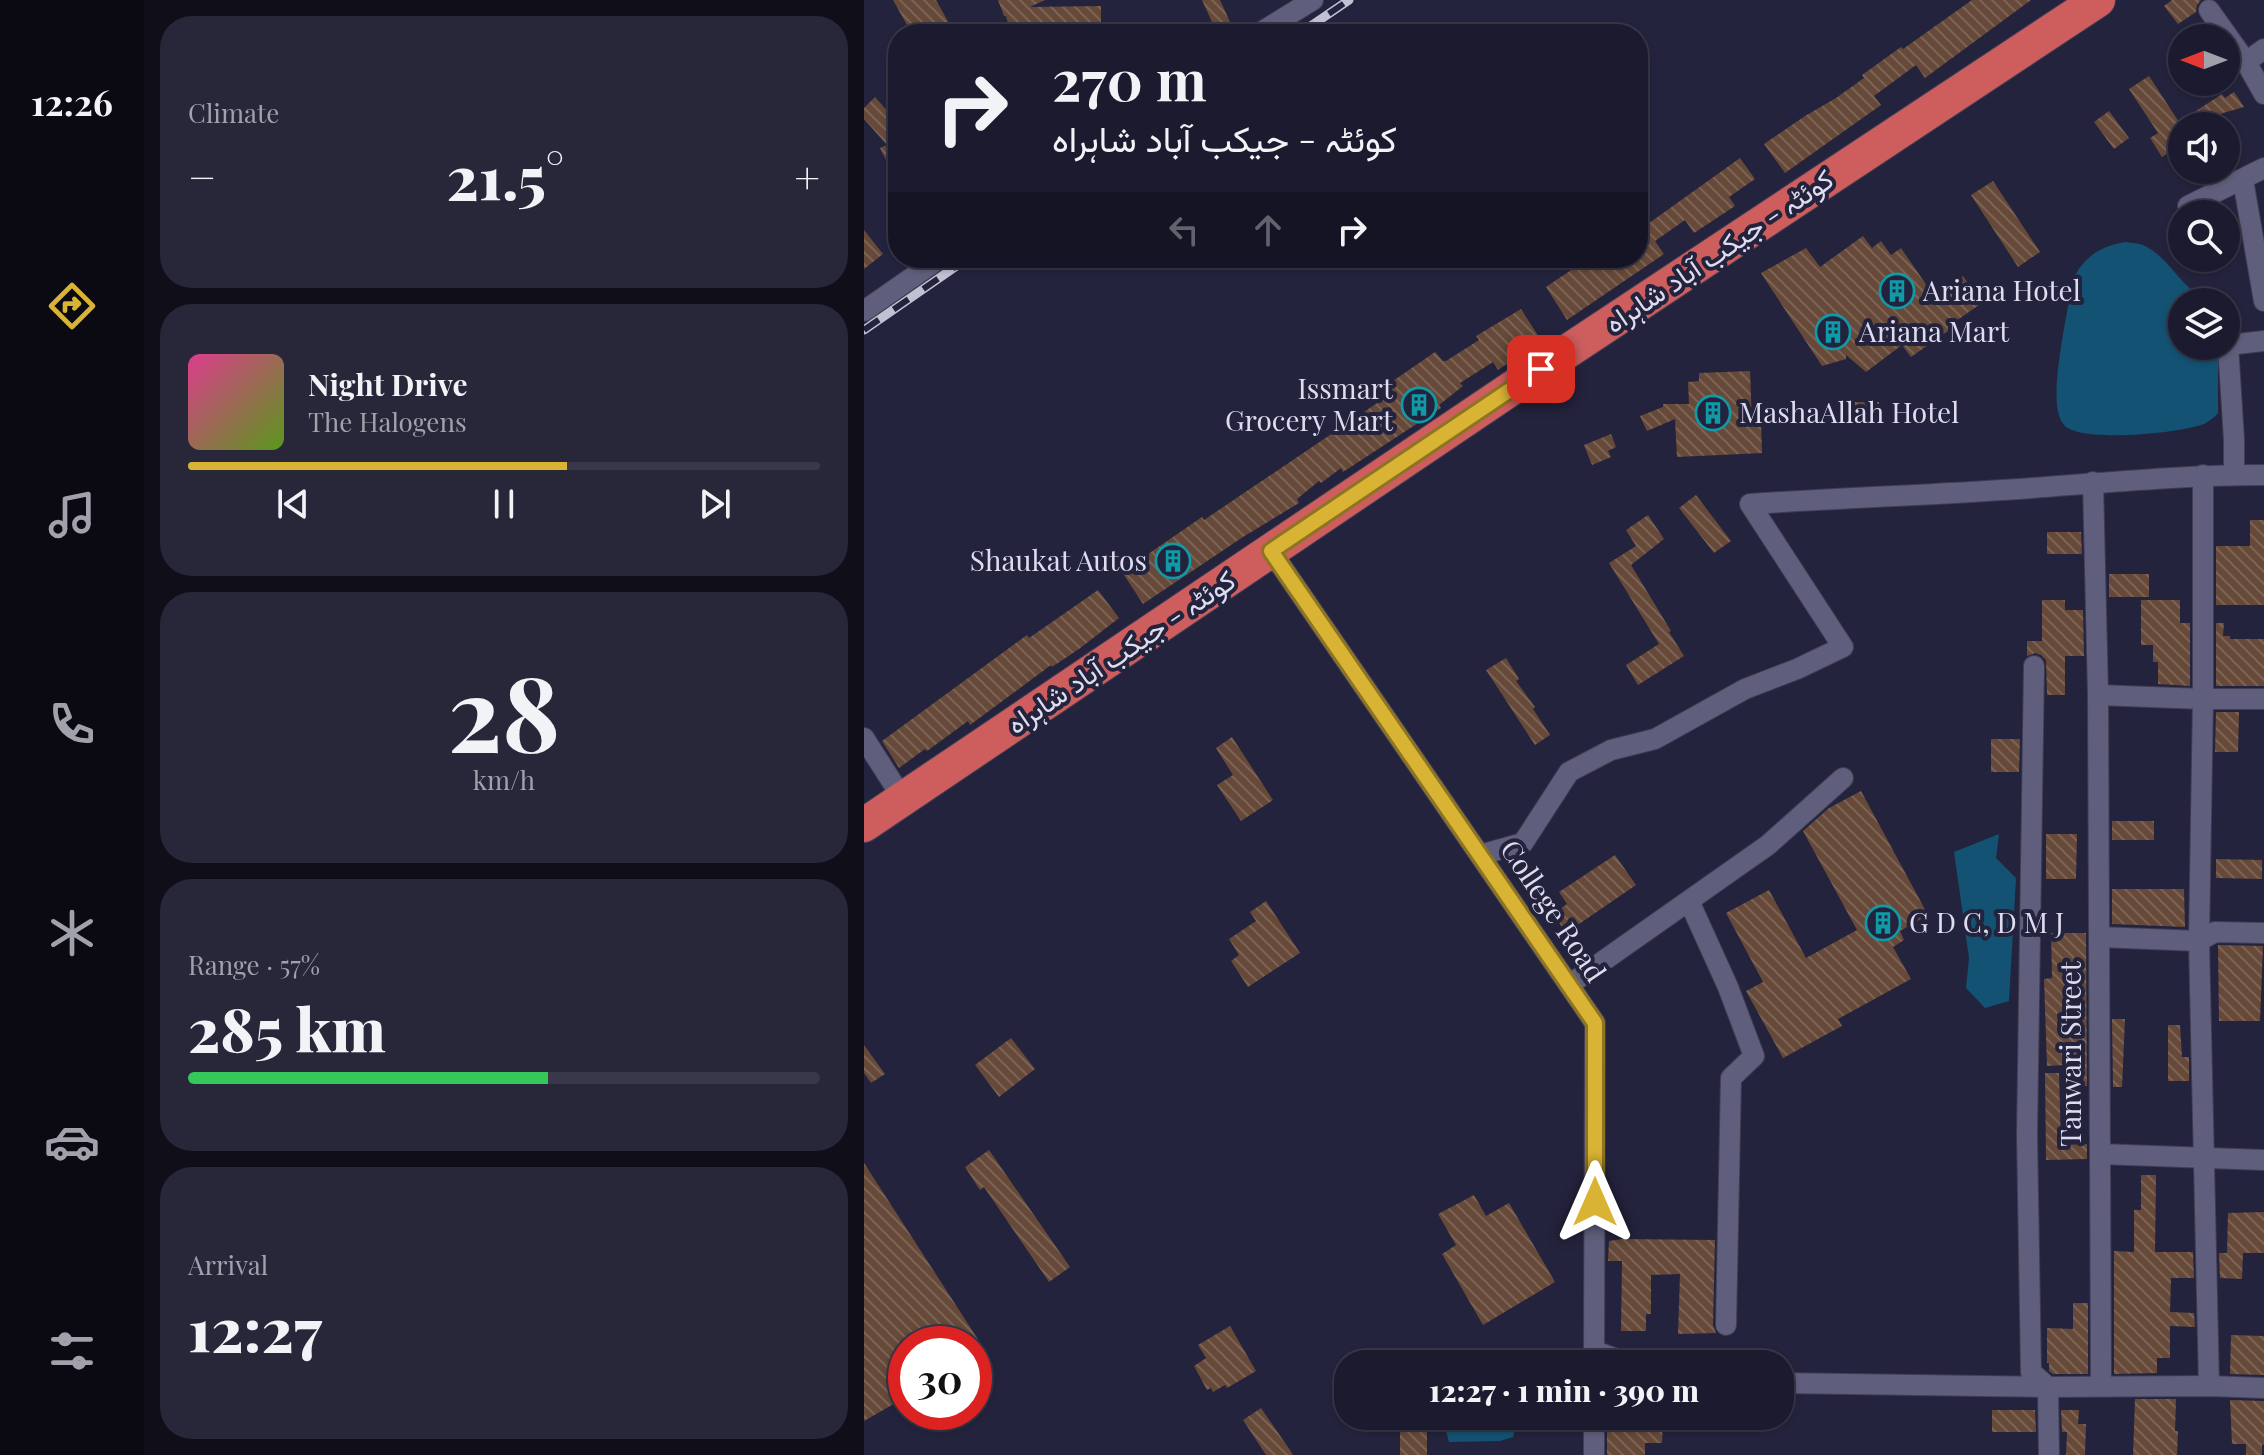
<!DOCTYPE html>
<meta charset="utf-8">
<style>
:root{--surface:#1b1a2e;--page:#28273a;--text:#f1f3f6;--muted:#a0a1aa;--line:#39384a;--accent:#d9b334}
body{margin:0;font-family:"Playfair Display",Vazirmatn,serif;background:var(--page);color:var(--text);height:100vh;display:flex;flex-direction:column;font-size:30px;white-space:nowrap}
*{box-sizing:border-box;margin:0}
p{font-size:26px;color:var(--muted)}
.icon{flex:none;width:44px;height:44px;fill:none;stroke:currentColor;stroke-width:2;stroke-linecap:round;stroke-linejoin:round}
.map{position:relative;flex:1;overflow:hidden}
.side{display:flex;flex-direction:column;gap:16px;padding:16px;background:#0f0e19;width:720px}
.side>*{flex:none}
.top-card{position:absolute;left:24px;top:24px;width:760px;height:244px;border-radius:32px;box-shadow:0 2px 6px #0004,0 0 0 2px var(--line);background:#1b1a2e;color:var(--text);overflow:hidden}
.needle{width:52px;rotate:270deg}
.buttons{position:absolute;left:1304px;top:24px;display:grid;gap:16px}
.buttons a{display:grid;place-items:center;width:72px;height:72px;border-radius:50%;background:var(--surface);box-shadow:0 2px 6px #0004,0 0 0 2px var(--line);font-size:40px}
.speed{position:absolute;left:24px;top:1326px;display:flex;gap:16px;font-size:40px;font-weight:700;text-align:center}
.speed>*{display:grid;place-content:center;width:104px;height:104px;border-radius:50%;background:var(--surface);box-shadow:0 2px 6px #0004,0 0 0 2px var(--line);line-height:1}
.speed .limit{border:12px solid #d22;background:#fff;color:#111}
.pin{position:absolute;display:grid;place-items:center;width:68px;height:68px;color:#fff;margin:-34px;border-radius:16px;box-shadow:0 4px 12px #0006}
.me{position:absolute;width:88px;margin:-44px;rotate:0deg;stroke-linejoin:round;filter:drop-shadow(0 0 6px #0008)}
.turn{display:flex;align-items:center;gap:28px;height:168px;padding:0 32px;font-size:36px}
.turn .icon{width:104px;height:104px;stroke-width:2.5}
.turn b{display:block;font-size:56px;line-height:68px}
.lanes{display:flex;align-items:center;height:76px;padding:0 32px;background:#0003;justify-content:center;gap:40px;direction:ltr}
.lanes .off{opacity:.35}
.big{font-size:60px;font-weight:800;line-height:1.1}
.side .card{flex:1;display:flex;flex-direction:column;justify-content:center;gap:12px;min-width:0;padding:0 28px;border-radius:32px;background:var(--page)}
.side .dial{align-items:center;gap:0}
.dial b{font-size:104px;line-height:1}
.song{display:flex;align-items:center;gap:24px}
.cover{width:96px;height:96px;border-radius:12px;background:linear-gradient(135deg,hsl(330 70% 55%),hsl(90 70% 35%))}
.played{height:8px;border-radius:4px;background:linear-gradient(90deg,var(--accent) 60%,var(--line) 60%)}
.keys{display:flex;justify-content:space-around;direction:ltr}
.heat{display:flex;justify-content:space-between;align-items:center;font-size:44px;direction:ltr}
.charge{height:12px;border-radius:6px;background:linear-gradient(90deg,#34c759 57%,var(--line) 0)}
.trip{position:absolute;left:470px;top:1350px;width:460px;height:80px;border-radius:32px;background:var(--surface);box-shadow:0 2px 6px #0004,0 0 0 2px var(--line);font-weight:800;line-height:80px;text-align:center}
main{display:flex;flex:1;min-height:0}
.dock{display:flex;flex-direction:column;width:144px;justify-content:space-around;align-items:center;background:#0b0a12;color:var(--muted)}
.dock .icon{width:56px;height:56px}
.dock .selected{color:var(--accent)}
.dock b{font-size:36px;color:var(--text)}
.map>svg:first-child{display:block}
.water{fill:#135272}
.building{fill:url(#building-back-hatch)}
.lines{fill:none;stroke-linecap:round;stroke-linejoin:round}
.minor-casing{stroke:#403d54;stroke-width:22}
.trunk-casing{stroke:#403d54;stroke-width:36}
.minor{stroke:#5f5f7d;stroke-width:20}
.trunk{stroke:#ce5e5e;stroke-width:34}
.rail-casing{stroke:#c1c1d4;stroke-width:9}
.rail{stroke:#24233d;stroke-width:6;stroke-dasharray:18;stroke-linecap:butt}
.route-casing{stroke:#8d7422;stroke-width:20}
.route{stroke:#d9b334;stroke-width:14}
.labels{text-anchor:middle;stroke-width:8;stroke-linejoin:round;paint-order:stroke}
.street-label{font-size:28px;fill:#ddddef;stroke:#24233d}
.poi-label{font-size:28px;fill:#ddddef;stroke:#24233d;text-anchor:start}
</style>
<main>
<nav class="dock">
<b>12:26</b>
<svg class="icon selected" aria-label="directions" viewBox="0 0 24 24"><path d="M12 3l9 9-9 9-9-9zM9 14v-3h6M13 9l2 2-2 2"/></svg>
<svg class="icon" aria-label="music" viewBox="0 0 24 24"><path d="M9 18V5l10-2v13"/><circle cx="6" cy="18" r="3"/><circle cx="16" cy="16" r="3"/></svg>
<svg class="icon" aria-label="phone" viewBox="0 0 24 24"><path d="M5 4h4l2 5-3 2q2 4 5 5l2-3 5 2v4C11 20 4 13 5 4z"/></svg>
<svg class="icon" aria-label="climate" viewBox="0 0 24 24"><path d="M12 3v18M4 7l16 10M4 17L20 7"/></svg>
<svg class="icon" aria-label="car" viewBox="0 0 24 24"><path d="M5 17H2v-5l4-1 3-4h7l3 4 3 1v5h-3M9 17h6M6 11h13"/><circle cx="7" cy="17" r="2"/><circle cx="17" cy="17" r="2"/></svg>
<svg class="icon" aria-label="filters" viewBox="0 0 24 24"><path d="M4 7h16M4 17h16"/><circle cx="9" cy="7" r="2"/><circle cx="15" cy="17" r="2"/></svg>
</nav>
<section class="side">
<div class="card"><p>Climate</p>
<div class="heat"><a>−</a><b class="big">21.5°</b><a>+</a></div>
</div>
<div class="card">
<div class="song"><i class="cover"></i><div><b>Night Drive</b><p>The Halogens</p></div></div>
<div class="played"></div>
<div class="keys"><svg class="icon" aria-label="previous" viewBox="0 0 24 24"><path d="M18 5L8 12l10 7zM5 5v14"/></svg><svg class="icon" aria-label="pause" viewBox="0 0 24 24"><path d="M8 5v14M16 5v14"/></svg><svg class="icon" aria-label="next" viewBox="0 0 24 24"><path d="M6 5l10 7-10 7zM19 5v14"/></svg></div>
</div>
<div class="card dial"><b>28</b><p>km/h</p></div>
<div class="card"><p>Range · 57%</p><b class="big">285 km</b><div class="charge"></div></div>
<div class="card"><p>Arrival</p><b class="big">12:27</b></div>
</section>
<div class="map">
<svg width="1400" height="1455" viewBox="0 0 1400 1455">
<defs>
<pattern id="building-back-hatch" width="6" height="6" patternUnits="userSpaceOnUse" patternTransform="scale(2)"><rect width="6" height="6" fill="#664938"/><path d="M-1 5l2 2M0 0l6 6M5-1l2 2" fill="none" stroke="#7b6355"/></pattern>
</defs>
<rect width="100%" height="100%" fill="#24233d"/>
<!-- water -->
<g class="water">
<path d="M1261,242C1267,243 1276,243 1281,246C1308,259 1317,292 1346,298L1349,302H1318V346H1354V413C1350,418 1345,421 1340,424C1317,433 1219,443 1201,426C1198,423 1196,419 1195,415C1186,390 1204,309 1209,280C1219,257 1237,246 1261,242Z"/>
<path d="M1135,834L1132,858L1152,878L1145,1001L1121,1008L1102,988L1105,958L1090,852Z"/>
<path d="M578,1416H655L649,1437L636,1441L585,1442Z"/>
</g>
<!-- building -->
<g class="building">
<path d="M29,0H72L91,34H48Z"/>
<path d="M134,0H181L166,7L237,6V34H147L142,16H140Z"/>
<path d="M338,0H356L367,24L352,31Z"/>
<path d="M1108,0H1167L1061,78L1052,65L1010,96L1017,105L921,173L900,144L941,116L972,98L1000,78L998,75L1037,47L1039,49Z"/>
<path d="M1308,0H1337L1333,5L1332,12L1314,24L1300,6Z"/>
<path d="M1285,76L1315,122L1358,94L1361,98L1370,92L1380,107L1359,113L1339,126H1318V144L1298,157L1286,138L1294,133L1265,89Z"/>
<path d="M11,97L34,123V184L16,148L23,145L0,119V108Z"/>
<path d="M1245,111L1265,138L1250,149L1230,122Z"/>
<path d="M876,158L891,179L865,197L871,206L830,233L821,220L791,241L800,254L703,320L682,287L725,258H774V231Z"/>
<path d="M1129,181L1176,252L1154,267L1107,195Z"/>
<path d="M0,230L19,254L0,269Z"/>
<path d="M999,236L1008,248L1017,241L1027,255L1037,248L1070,296L1099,276L1118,303L1089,323L1091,326L1047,357L1038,345L1002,372L982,355V359L958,366L897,273L942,248L956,267Z"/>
<path d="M657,309L675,337L648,355L650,359L634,370L629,362L596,383L599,386L575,405L577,408L479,472L477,468L457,483L455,481L433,499L435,503L379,537L279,604L258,572L338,517L340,520L528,393L523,385L571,352L579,361H582L615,340L612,336Z"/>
<path d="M886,371L888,423L897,422L898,453L813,457L811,419L783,431L776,416L799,407V404H825L824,382L835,381V373Z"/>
<path d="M983,402H1015V419L982,420Z"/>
<path d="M747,434L752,447L744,451L747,457L728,465L720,445Z"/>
<path d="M832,495L867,541L850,553L815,508Z"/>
<path d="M784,515L800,539L767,565L807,631L805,632L820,656L774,685L762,665L795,644L745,563L772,546L762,530Z"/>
<path d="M1386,520H1400V605H1352V546H1386Z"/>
<path d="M1183,532H1217L1218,554H1183Z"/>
<rect x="1245" y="574" width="40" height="23"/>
<path d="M234,590L255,618L215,649L188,667L187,665L106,725L104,721L63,751L61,749L35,768L18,741L163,635L165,638Z"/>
<path d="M1178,600H1201V610H1219L1220,656H1201V695H1183L1182,660L1177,655L1171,653L1163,656V641H1178Z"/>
<path d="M1277,600H1316V623H1326V686L1294,684V662H1289V645H1277Z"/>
<path d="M1352,623H1360L1359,636H1366V639H1400V686H1352Z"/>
<path d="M642,658L655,679L652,681L671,707L669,709L686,735L671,745L622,670Z"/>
<path d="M1352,712H1375L1374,752H1351Z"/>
<path d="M368,737L409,800L377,821L353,785L369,775L352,748Z"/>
<path d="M1127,739H1156L1155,772H1127Z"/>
<path d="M997,791L1064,915L1036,931L1040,940L1029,947L1047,979L974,1019L978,1026L919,1058L882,991L899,982L862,913L905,890L942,958L993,930L939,831L965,808Z"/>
<rect x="1248" y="821" width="42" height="19"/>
<path d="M1182,834H1213L1212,879H1182Z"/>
<path d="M751,855L772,885L702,933L689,914L703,904L695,892Z"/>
<path d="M1352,859L1398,860V879L1352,878Z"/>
<path d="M1248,889H1320L1321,927L1248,924Z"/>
<path d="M402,901L436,953L384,987L367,961L375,955L365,939L392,921L386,912Z"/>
<path d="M1187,933H1222L1223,1086H1219V1064L1183,1066L1180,979L1188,978Z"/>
<path d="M1354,945L1399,946L1396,1021H1355Z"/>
<path d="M1248,1019H1261L1258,1087H1249Z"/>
<path d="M1304,1025H1316L1318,1057H1325V1081H1304Z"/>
<path d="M147,1038L171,1069L135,1097L111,1065Z"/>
<path d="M0,1045L21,1074L7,1083L0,1073Z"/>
<path d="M1181,1073H1195L1197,1145L1223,1144V1159L1182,1160Z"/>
<path d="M125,1150L206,1267L185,1282L120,1187L116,1190L101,1167Z"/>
<path d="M0,1163L117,1344H42V1397L0,1421Z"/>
<path d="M1277,1175H1292L1291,1252H1329L1330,1278H1307L1306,1312L1330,1313L1331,1327L1306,1326V1358H1293V1373L1250,1374V1251L1270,1252V1210H1277Z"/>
<path d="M610,1195L622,1216L645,1203L691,1282L619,1325L578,1254L592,1245L574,1214Z"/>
<path d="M1400,1212V1253H1379L1378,1279L1356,1278L1355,1253H1363L1364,1213Z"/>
<path d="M758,1239L851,1240L849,1325L852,1333L814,1334L816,1274L787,1275V1314H782V1331H757L758,1261H744L745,1241Z"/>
<path d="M1209,1303H1224V1374H1189L1185,1371V1363H1183V1328L1209,1329Z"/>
<path d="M366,1326L392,1371L363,1388L361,1385L349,1392L347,1388L343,1390L330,1366L342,1358L334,1345Z"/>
<path d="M1367,1335L1400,1336V1375L1366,1374Z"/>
<path d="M1271,1399H1312L1311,1431H1314L1313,1455H1269Z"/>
<path d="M1366,1400L1400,1401V1445H1398V1455H1382V1444H1368Z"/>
<path d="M397,1408L426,1450L429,1455H402L379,1420Z"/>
<path d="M1128,1410H1171L1172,1432H1128Z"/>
<path d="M1197,1410H1215L1214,1424H1222L1221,1455H1202L1203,1432H1198Z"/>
<path d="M548,1416L563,1424V1455H536V1424Z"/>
<path d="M743,1416L799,1417L798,1443H781V1455H743Z"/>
</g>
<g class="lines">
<!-- minor casing -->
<g class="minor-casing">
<g id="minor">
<path d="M1345,10L1382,62L1400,94"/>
<path d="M394,34L449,0"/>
<path d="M1382,62L1400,49"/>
<path d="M1379,180L1400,301"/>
<path d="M1324,206L1400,168"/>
<path d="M0,311L76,258"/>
<path d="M1339,475V699L1335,941L1345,1386"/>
<path d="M1370,475V440L1364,345L1400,341"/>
<path d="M1229,482L1234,695L1237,1386"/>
<path d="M407,551L731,1023L730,1364"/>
<path d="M1170,666L1163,1135L1167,1372L1184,1387L1185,1455"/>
<path d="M1234,695L1339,699H1400"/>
<path d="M0,738L39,799"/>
<path d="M616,855L659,843L705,772L747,750L791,739L881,689L933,669L979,647L886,504C976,498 1066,495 1155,489C1237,483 1318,475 1400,475"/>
<path d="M825,901L864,987L890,1056L867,1078L862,1325"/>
<path d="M1235,937L1335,941L1351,932L1400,933"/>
<path d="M705,985L904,845L979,778"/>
<path d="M1236,1154L1400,1160"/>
<path d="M730,1351L767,1364"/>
<path d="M916,1383L1184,1387L1345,1386L1400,1388"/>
<path d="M730,1455V1416"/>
</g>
</g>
<!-- trunk casing -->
<g class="trunk-casing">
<path id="trunk" d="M0,825L651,386L1234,0"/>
</g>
<!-- minor -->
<use href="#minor" class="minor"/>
<!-- trunk -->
<use href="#trunk" class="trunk"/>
<!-- rail casing -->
<g class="rail-casing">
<g id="rail">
<path d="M435,34L485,0"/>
<path d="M0,330L104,258"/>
</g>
</g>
<!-- rail -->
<use href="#rail" class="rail"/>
</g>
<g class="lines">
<!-- route casing -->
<g class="route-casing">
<path id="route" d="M677,369L407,551L731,1023V1202"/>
</g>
<!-- route -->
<use href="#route" class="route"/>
</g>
<!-- icons -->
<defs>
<g id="building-ring" transform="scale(1.8)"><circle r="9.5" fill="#24233d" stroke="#0f9aa8" stroke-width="1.5"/><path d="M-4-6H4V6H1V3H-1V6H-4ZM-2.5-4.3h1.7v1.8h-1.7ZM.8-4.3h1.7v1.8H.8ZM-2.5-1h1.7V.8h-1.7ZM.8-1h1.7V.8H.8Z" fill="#0f9aa8"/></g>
</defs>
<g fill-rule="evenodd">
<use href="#building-ring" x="1033" y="291"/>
<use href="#building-ring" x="969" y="332"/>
<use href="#building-ring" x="555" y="405"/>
<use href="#building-ring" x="849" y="413"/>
<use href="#building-ring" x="309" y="561"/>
<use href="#building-ring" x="1019" y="923"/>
</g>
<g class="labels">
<!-- street labels -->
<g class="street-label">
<text transform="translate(855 251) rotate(-34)" y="10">کوئٹہ - جیکب آباد شاہراہ</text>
<text transform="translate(257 652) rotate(-34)" y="10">کوئٹہ - جیکب آباد شاہراہ</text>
<text transform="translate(689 911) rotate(56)" y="10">College Road</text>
<text transform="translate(1207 1054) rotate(-90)" y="10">Tanwari Street</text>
</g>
<!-- poi labels -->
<g class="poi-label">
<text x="1059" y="301">Ariana Hotel</text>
<text x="995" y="342">Ariana Mart</text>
<text x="529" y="399" text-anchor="end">Issmart<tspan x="529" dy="32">Grocery Mart</tspan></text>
<text x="875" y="423">MashaAllah Hotel</text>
<text x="283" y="571" text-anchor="end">Shaukat Autos</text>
<text x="1045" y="933">G D C, D M J</text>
</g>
</g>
</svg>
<div class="buttons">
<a><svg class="needle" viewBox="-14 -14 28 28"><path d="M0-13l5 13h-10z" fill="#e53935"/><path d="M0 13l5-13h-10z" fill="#a0a1aa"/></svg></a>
<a><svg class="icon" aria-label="sound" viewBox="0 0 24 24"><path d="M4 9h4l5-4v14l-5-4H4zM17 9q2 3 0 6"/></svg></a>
<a><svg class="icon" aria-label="search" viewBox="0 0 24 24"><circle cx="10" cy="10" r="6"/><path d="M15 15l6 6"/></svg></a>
<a><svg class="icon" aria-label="layers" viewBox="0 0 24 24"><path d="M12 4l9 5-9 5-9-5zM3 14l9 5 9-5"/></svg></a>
</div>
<div class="speed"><div class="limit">30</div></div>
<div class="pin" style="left:677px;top:369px;background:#d93025"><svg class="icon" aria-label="arrive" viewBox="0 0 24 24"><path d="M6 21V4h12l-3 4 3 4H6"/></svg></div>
<svg class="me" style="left:731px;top:1202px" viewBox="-20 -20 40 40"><path d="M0-17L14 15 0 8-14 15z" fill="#d9b334" stroke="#fff" stroke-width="4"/></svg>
<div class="trip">12:27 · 1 min · 390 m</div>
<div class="top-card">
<div class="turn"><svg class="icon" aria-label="right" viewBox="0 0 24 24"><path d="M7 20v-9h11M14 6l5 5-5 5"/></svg><div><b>270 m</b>کوئٹہ - جیکب آباد شاہراہ</div></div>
<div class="lanes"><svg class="icon off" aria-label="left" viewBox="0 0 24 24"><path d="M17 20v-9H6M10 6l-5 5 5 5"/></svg><svg class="icon off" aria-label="ahead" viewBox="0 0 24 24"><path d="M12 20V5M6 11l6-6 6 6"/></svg><svg class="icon" aria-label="right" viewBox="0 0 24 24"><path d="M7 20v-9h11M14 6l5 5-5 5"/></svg></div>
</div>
</div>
</main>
